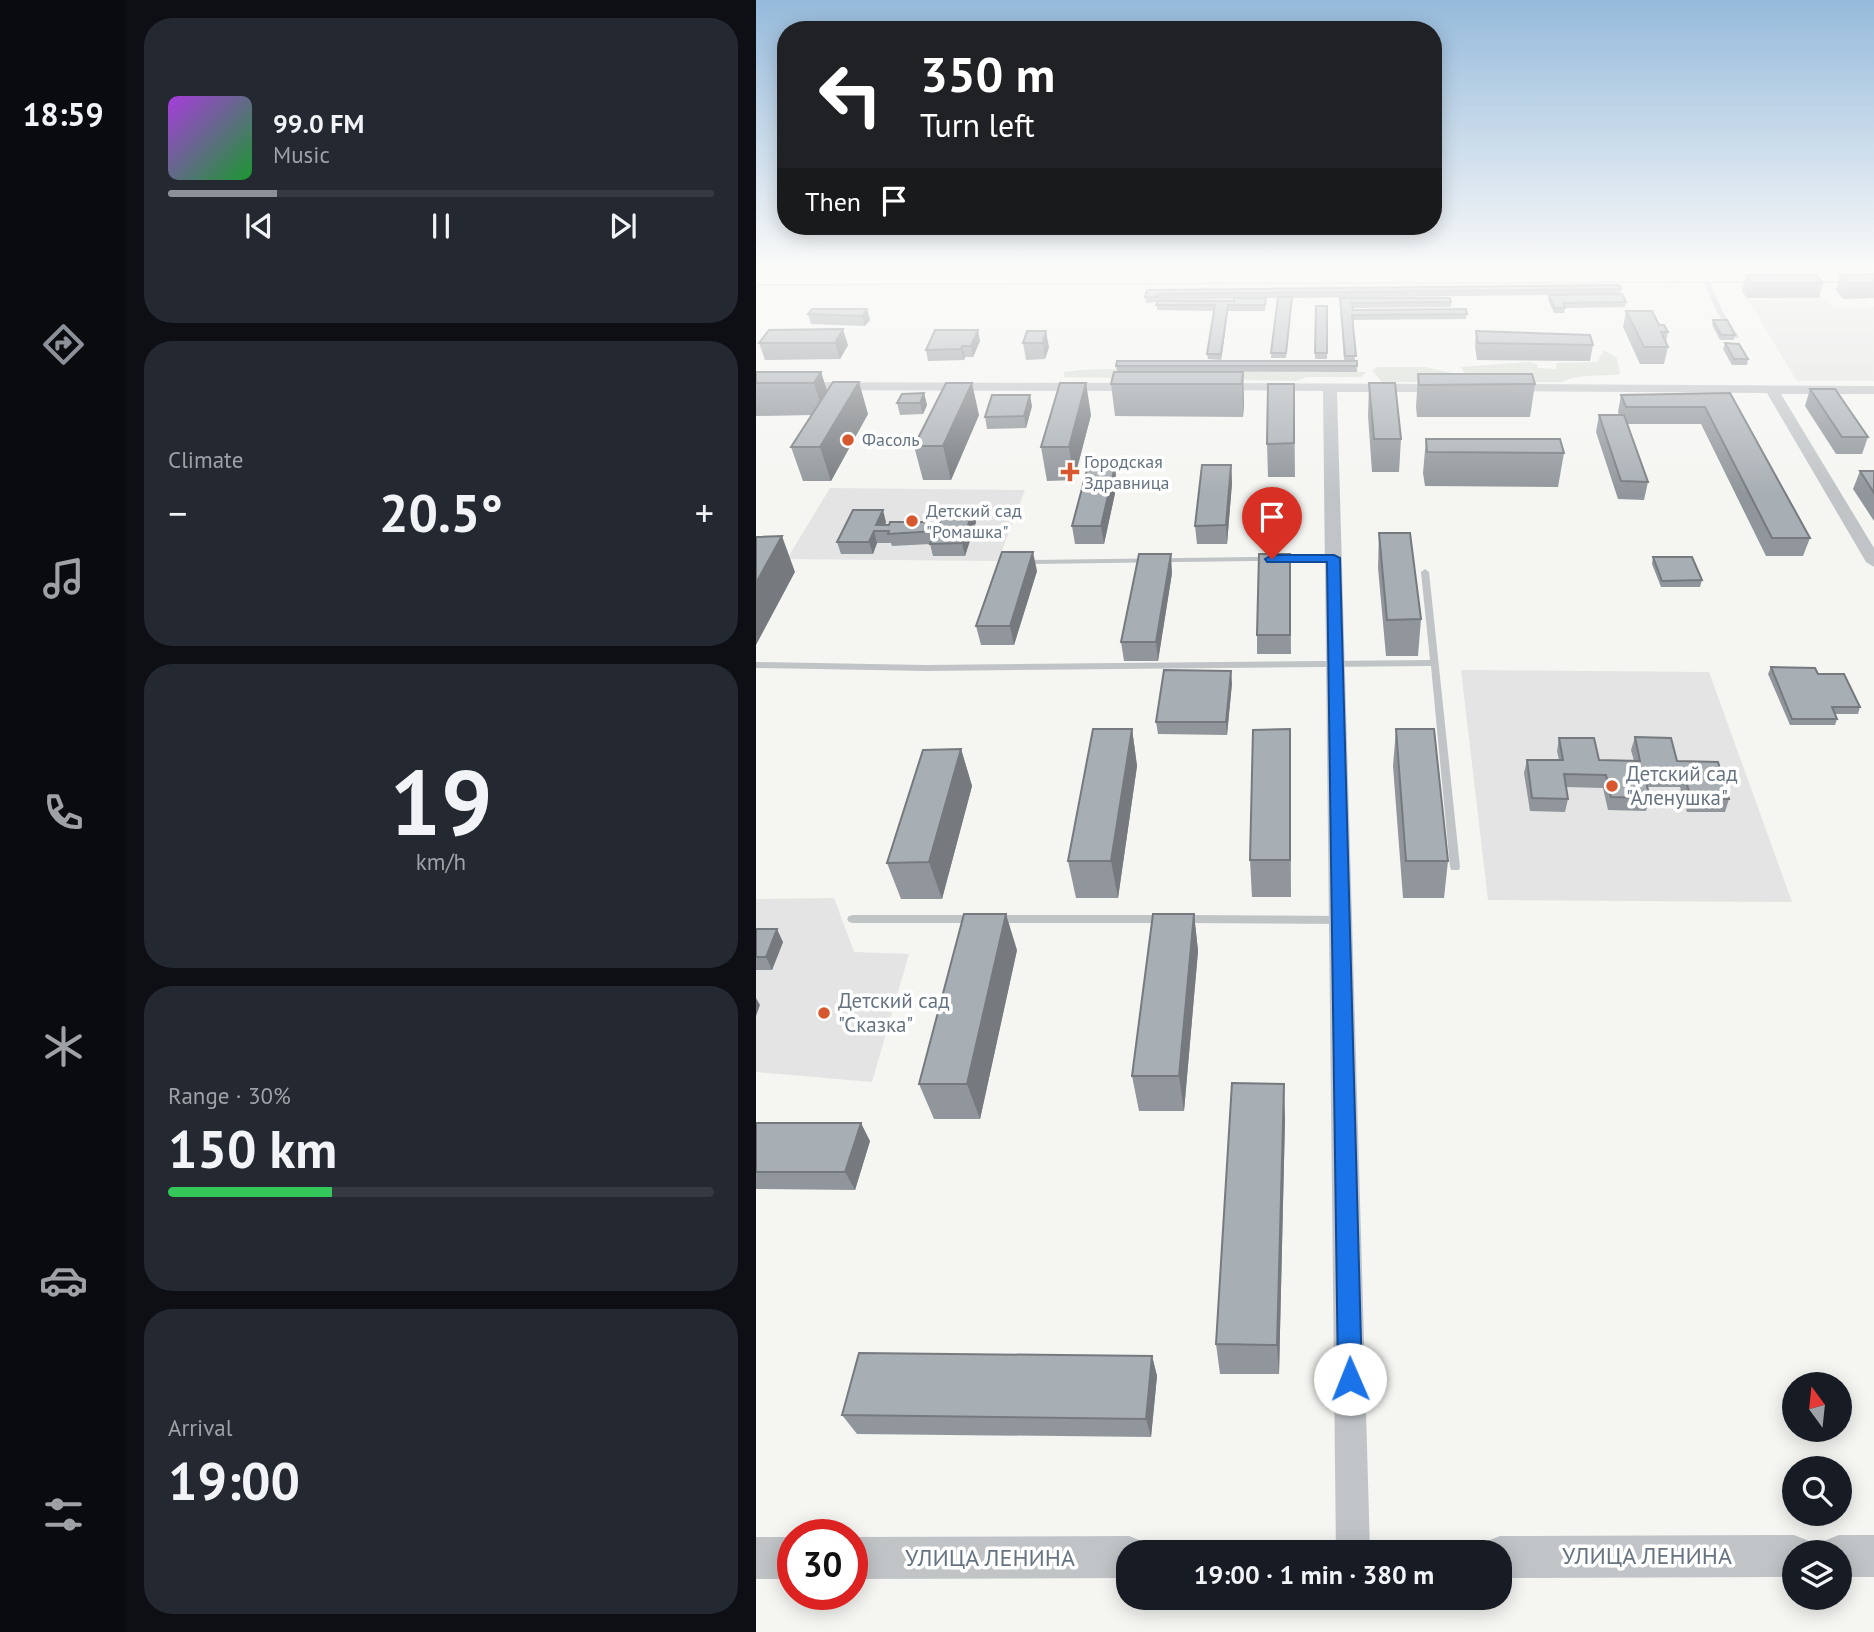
<!DOCTYPE html>
<meta charset="utf-8">
<style>
:root{--surface:#171b24;--page:#242831;--text:#f1f3f6;--muted:#9ea1a6;--line:#363941;--accent:#8c9099}
body{margin:0;font-family:"PT Sans",sans-serif;background:var(--page);color:var(--text);height:100vh;display:flex;flex-direction:column;font-size:26px;white-space:nowrap}
*{box-sizing:border-box;margin:0}
p{font-size:23px;color:var(--muted)}
.icon{flex:none;width:38px;height:38px;fill:none;stroke:currentColor;stroke-width:2;stroke-linecap:round;stroke-linejoin:round}
.map{position:relative;flex:1;overflow:hidden}
.sheet{display:flex;flex-direction:column;gap:18px;padding:18px;background:#0d0f14;width:630px}
.sheet>*{flex:none}
.hud{position:absolute;left:21px;top:21px;width:665px;height:214px;border-radius:28px;box-shadow:0 4px 18px #0003;background:#202124;color:#fff;overflow:hidden}
.needle{width:46px;rotate:345deg}
.tools{position:absolute;left:1026px;top:1372px;display:grid;gap:14px}
.tools a{display:grid;place-items:center;width:70px;height:70px;border-radius:50%;background:var(--surface);box-shadow:0 4px 18px #0003;font-size:35px}
.speed{position:absolute;left:21px;top:1519px;display:flex;gap:14px;font-size:35px;font-weight:700;text-align:center}
.speed>*{display:grid;place-content:center;width:91px;height:91px;border-radius:50%;background:var(--surface);box-shadow:0 4px 18px #0003;line-height:1}
.speed .limit{border:10px solid #d22;background:#fff;color:#111}
.pin{position:absolute;display:grid;place-items:center;width:60px;height:60px;color:#fff;margin:-72px -30px;border-radius:50% 50% 50% 0;rotate:-45deg;box-shadow:0 0 7px #0007}
.pin .icon{rotate:45deg}
.me{position:absolute;width:77px;margin:-38px;rotate:359deg;stroke-linejoin:round;filter:drop-shadow(0 0 5px #0008)}
.turn{display:flex;align-items:center;gap:24px;height:147px;padding:0 28px;font-size:32px}
.turn .icon{width:91px;height:91px;stroke-width:2.5}
.turn b{display:block;font-size:49px;line-height:60px}
.then{display:flex;align-items:center;height:66px;padding:0 28px;background:#0003;gap:14px;font-size:26px}
.big{font-size:52px;font-weight:600;line-height:1.1}
.sheet .widget{flex:1;display:flex;flex-direction:column;justify-content:center;gap:10px;min-width:0;padding:0 24px;border-radius:28px;background:var(--page)}
.sheet .dial{align-items:center;gap:0}
.dial b{font-size:91px;line-height:1}
.song{display:flex;align-items:center;gap:21px}
.cover{width:84px;height:84px;border-radius:10px;background:linear-gradient(135deg,hsl(280 70% 55%),hsl(130 70% 35%))}
.played{height:7px;border-radius:4px;background:linear-gradient(90deg,var(--accent) 20%,var(--line) 20%)}
.keys{display:flex;justify-content:space-around;direction:ltr}
.heat{display:flex;justify-content:space-between;align-items:center;font-size:38px;direction:ltr}
.charge{height:10px;border-radius:5px;background:linear-gradient(90deg,#34c759 30%,var(--line) 0)}
.trip{position:absolute;left:360px;top:1540px;width:396px;height:70px;border-radius:28px;background:var(--surface);box-shadow:0 4px 18px #0003;font-weight:600;line-height:70px;text-align:center}
main{display:flex;flex:1;min-height:0}
.menu{display:flex;flex-direction:column;width:126px;justify-content:space-around;align-items:center;background:#090b0e;color:var(--muted)}
.menu .icon{width:49px;height:49px}
.menu .selected{color:var(--accent)}
.menu b{font-size:32px;color:var(--text)}
.map>svg:first-child{display:block}
.built{fill:#e3e4e3}
.green{fill:#d6dcd3}
.lines{fill:none;stroke-linecap:round;stroke-linejoin:round}
.trunk-casing{stroke:#b5b8bb;stroke-width:3}
.service{fill:#c0c4c7;fill-rule:evenodd}
.minor{fill:#c0c4c7;fill-rule:evenodd}
.tertiary{fill:#c0c4c7;fill-rule:evenodd}
.trunk{fill:#fff;fill-rule:evenodd}
.wall{fill:#90969b;fill-rule:evenodd}
.shaded-wall{fill:#767a7e}
.building{fill:#a8afb4;stroke:#767a7e;stroke-width:2}
.route{fill:#1a73e8;stroke:#114b97;stroke-width:2}
.poi-dot{fill:#d7582f;stroke:#fff;stroke-width:2.5}
.labels{text-anchor:middle;stroke-width:7;stroke-linejoin:round;paint-order:stroke}
.far-poi-label{font-size:18px;fill:#667481;stroke:#fff;text-anchor:start}
.poi-label{font-size:21px;fill:#667481;stroke:#fff;text-anchor:start}
.near-street-label{font-size:24px;fill:#667481;stroke:#fff}
</style>
<main>
<nav class="menu">
<b>18:59</b>
<svg class="icon selected" aria-label="directions" viewBox="0 0 24 24"><path d="M12 3l9 9-9 9-9-9zM9 14v-3h6M13 9l2 2-2 2"/></svg>
<svg class="icon" aria-label="music" viewBox="0 0 24 24"><path d="M9 18V5l10-2v13"/><circle cx="6" cy="18" r="3"/><circle cx="16" cy="16" r="3"/></svg>
<svg class="icon" aria-label="phone" viewBox="0 0 24 24"><path d="M5 4h4l2 5-3 2q2 4 5 5l2-3 5 2v4C11 20 4 13 5 4z"/></svg>
<svg class="icon" aria-label="climate" viewBox="0 0 24 24"><path d="M12 3v18M4 7l16 10M4 17L20 7"/></svg>
<svg class="icon" aria-label="car" viewBox="0 0 24 24"><path d="M5 17H2v-5l4-1 3-4h7l3 4 3 1v5h-3M9 17h6M6 11h13"/><circle cx="7" cy="17" r="2"/><circle cx="17" cy="17" r="2"/></svg>
<svg class="icon" aria-label="filters" viewBox="0 0 24 24"><path d="M4 7h16M4 17h16"/><circle cx="9" cy="7" r="2"/><circle cx="15" cy="17" r="2"/></svg>
</nav>
<section class="sheet">
<div class="widget">
<div class="song"><i class="cover"></i><div><b>99.0 FM</b><p>Music</p></div></div>
<div class="played"></div>
<div class="keys"><svg class="icon" aria-label="previous" viewBox="0 0 24 24"><path d="M18 5L8 12l10 7zM5 5v14"/></svg><svg class="icon" aria-label="pause" viewBox="0 0 24 24"><path d="M8 5v14M16 5v14"/></svg><svg class="icon" aria-label="next" viewBox="0 0 24 24"><path d="M6 5l10 7-10 7zM19 5v14"/></svg></div>
</div>
<div class="widget"><p>Climate</p>
<div class="heat"><a>−</a><b class="big">20.5°</b><a>+</a></div>
</div>
<div class="widget dial"><b>19</b><p>km/h</p></div>
<div class="widget"><p>Range · 30%</p><b class="big">150 km</b><div class="charge"></div></div>
<div class="widget"><p>Arrival</p><b class="big">19:00</b></div>
</section>
<div class="map">
<svg width="1118" height="1632" viewBox="0 0 1118 1632">
<rect width="100%" height="100%" fill="#f5f5f2"/>
<!-- built -->
<g class="built">
<path d="M1070,299L1077,307H1118V381H1041L992,300Z"/>
<path d="M74,488L269,490L242,561L31,559Z"/>
<path d="M705,670L953,672L1036,902L732,900Z"/>
<path d="M78,898L98,952L153,954L116,1082L0,1072V899Z"/>
</g>
<!-- green -->
<g class="green">
<path d="M848,350L861,358L864,374C845,377 823,373 806,382H722L709,374L705,367L774,362L782,365L781,368L801,369L800,363L841,362Z"/>
<path d="M622,367H669L700,374L702,378L691,382H626L616,370Z"/>
<path d="M324,370L352,369L610,372L605,377H551L540,381L308,377V372Z"/>
</g>
<g class="lines">
<!-- trunk casing -->
<g class="trunk-casing">
<path id="trunk" d="M1118,269V281L0,284V272Z"/>
</g>
<!-- service -->
<g class="service">
<path d="M43,266H49L38,279H34L33,278Z"/>
<path d="M319,266H325L322,276L319,278L316,276Z"/>
<path d="M948,274L951,276L967,312L983,337L982,338H978L961,312L945,276Z"/>
<path d="M578,556H581V560L277,564L273,562L277,560Z"/>
<path d="M669,569L673,572L704,867L703,870H695L694,867L675,666L170,671L0,668V662L170,665L674,660L665,572Z"/>
<path d="M97,915H220L224,916L226,919L224,922L220,923H97L93,922L91,919L93,916Z"/>
<path d="M240,915H409L413,916L415,919L413,922L409,923H240L236,922L234,919L236,916Z"/>
<path d="M425,915L585,916L589,917L591,920L589,923L585,924L425,923L421,922L419,919L421,916Z"/>
</g>
<!-- minor -->
<g class="minor">
<path d="M0,382L383,383L390,387L383,391L0,390Z"/>
<path d="M461,383L687,384L694,388L687,392H581L614,1552H580L567,391L456,390L454,387Z"/>
<path d="M751,384L1118,386V394H1025L1118,548V567L1110,562L1011,393L746,391L744,388Z"/>
</g>
<!-- tertiary -->
<g class="tertiary">
<path d="M1038,1535L1053,1541L1058,1552H1038V1577L744,1578V1552H725L729,1542L744,1536Z"/>
<path d="M1083,1535H1118V1577H1083V1552H1063L1068,1541Z"/>
<path d="M373,1536L388,1542L392,1552H373V1578L96,1579V1537Z"/>
<rect x="0" y="1537" width="37" height="42"/>
</g>
<!-- trunk -->
<use href="#trunk" class="trunk"/>
</g>
<!-- wall -->
<g class="wall">
<path d="M1118,274V298L1087,299L1080,290L1084,275Z"/>
<path d="M990,275L1067,283L1063,298H991L986,291Z"/>
<path d="M865,289L864,294L870,302L869,307L809,308L808,313H798L792,300L793,295L536,298L530,358H515L522,298H510L509,311H472L465,360L452,359L451,354L458,311L401,310V302L390,303L389,297L391,290ZM478,299V301H402L403,300Z"/>
<path d="M584,298L695,302V307L597,308V310L711,314L710,319L596,320L599,361H588Z"/>
<path d="M560,306H571V359H559Z"/>
<path d="M111,309L114,320L109,326L55,324L52,314Z"/>
<path d="M870,311L903,325L912,332L910,343L912,347L908,364H884L867,327Z"/>
<path d="M957,320L979,335L978,340H964L956,325Z"/>
<path d="M13,330L92,345L84,359L9,360L3,343Z"/>
<path d="M271,331L293,347L289,359L270,360L267,343Z"/>
<path d="M720,331L837,345L834,361L721,360L719,347Z"/>
<path d="M224,341L217,357H209L208,360L172,361L170,350Z"/>
<path d="M969,343L992,359L991,365H976L967,349Z"/>
<path d="M601,361V372L361,371L360,366Z"/>
<path d="M0,372H65L71,391L112,414L75,481H47L35,447L56,415L0,416Z"/>
<path d="M487,372L488,404L487,417L359,416L355,384Z"/>
<path d="M662,374L779,384L774,417H661L660,407Z"/>
<path d="M613,383L645,439L643,472H616L612,416Z"/>
<path d="M538,384L539,477H512L511,444Z"/>
<path d="M1054,389L1112,437L1106,454H1080L1049,406Z"/>
<path d="M168,393L171,405L167,414L144,415L141,403Z"/>
<path d="M974,393L1054,538L1047,556H1010L945,424H871L892,482L888,500L862,499L840,432L843,415H863L862,412L865,395Z"/>
<path d="M276,406L270,428L231,429L229,417Z"/>
<path d="M223,415L195,480H167L158,446Z"/>
<path d="M335,415L318,480L291,481L285,447Z"/>
<path d="M670,439L808,453L802,487L669,486L667,473Z"/>
<path d="M475,465L476,483L471,544H441L439,526Z"/>
<path d="M1104,471H1118V521L1097,489Z"/>
<path d="M361,484L348,544H319L316,526Z"/>
<path d="M130,522L129,525H183L220,522L209,556H177L174,544L136,546L135,543H121L117,554H85L81,542Z"/>
<path d="M623,533L665,619L662,656H630L622,568Z"/>
<path d="M534,554L535,654H501V635Z"/>
<path d="M897,557L946,580L944,587H905L896,564Z"/>
<path d="M281,571L258,645H225L220,626Z"/>
<path d="M416,573L402,661H368L365,642Z"/>
<path d="M1015,667L1062,674L1104,707L1102,714H1079L1081,719L1079,725H1034L1012,674Z"/>
<path d="M476,683L471,735L402,734L400,722Z"/>
<path d="M376,729L381,766L362,898H320L312,861Z"/>
<path d="M534,729L535,897H496L494,860Z"/>
<path d="M640,729L692,861L688,898H647L637,766Z"/>
<path d="M879,737L921,761L973,799L969,812H931L924,787H891L894,798L890,811L852,810L847,788L810,787L812,799L809,812L774,811L768,773L771,760H803L801,751L803,738L843,760L878,761L875,750Z"/>
<path d="M205,749L216,786L186,899H145L131,863Z"/>
<path d="M438,914L442,951L428,1111H383L376,1076Z"/>
<path d="M0,929L27,942L16,970H0Z"/>
<path d="M261,950L224,1119H178L163,1084Z"/>
<path d="M529,1119L523,1374H464L460,1344Z"/>
<path d="M0,1123L114,1141L99,1190L0,1189Z"/>
<path d="M396,1356L401,1376L395,1437L101,1434L86,1415Z"/>
</g>
<!-- shaded-wall -->
<g class="shaded-wall">
<path d="M472,305V311L465,360V354Z"/>
<path d="M111,309L114,320L109,326L106,316Z"/>
<path d="M87,329L92,345L84,359L79,343Z"/>
<path d="M222,330L224,341L217,357L215,346Z"/>
<path d="M290,331L293,347L289,359L287,343Z"/>
<path d="M206,346L209,357L208,360L205,349Z"/>
<path d="M65,372L75,404L68,415L58,383Z"/>
<path d="M487,372L488,404L487,417L486,384Z"/>
<path d="M103,382L112,414L75,481L64,447Z"/>
<path d="M216,383L223,415L195,480L187,446Z"/>
<path d="M330,383L335,415L318,480L313,447Z"/>
<path d="M168,393L171,405L167,414L164,403Z"/>
<path d="M274,395L276,406L270,428L268,416Z"/>
<path d="M475,465L476,483L471,544L470,525Z"/>
<path d="M359,466L361,484L348,544L345,526Z"/>
<path d="M127,510L130,522L127,531L120,525Z"/>
<path d="M217,510L220,522L209,556L206,543Z"/>
<path d="M118,531L121,543L117,554L113,542Z"/>
<path d="M26,536L39,572L0,645V583Z"/>
<path d="M277,552L281,571L258,645L254,626Z"/>
<path d="M415,554L416,573L402,661L400,642Z"/>
<path d="M475,671L476,683L471,735L470,722Z"/>
<path d="M376,729L381,766L362,898L355,861Z"/>
<path d="M205,749L216,786L186,899L173,862Z"/>
<path d="M250,914L261,950L224,1119L211,1084Z"/>
<path d="M438,914L442,951L428,1111L423,1076Z"/>
<path d="M21,929L27,942L16,970L10,957Z"/>
<path d="M0,998L4,1005L0,1016Z"/>
<path d="M528,1084L529,1119L523,1374L521,1345Z"/>
<path d="M105,1123L114,1141L99,1190L89,1172Z"/>
<path d="M396,1356L401,1376L395,1437L390,1419Z"/>
</g>
<!-- building -->
<g class="building">
<path d="M1118,274V283H1091L1084,275Z"/>
<path d="M990,275H1061L1067,283H995Z"/>
<path d="M863,285L865,289L402,294V297H389L391,290Z"/>
<path d="M866,294L870,302L807,303L809,308H798L793,295Z"/>
<path d="M522,297H536L530,353H515Z"/>
<path d="M478,298H510L509,305H472L465,354H451L459,305H400L402,301H478Z"/>
<path d="M584,298H694L695,302L596,303L597,310L710,309L711,314L596,315L600,356H589Z"/>
<path d="M560,306H571V353H559Z"/>
<path d="M56,309H111L106,316L52,314Z"/>
<path d="M870,311H896L903,325H908L912,332H905L912,347H888Z"/>
<path d="M957,320H971L979,335H965Z"/>
<path d="M87,329L79,343H3L13,330Z"/>
<path d="M179,330H222L215,346H206L205,349L170,350Z"/>
<path d="M271,331H290L287,343H267Z"/>
<path d="M720,331L834,335L837,345L722,343Z"/>
<path d="M969,343L983,344L992,359H978Z"/>
<path d="M361,361H601V366H360Z"/>
<path d="M0,372H65L58,383H0Z"/>
<path d="M358,372H487L486,384H355Z"/>
<path d="M662,374H776L779,384L663,385Z"/>
<path d="M77,382H103L64,447H35Z"/>
<path d="M190,383H216L187,446H158Z"/>
<path d="M304,383H330L313,447H285Z"/>
<path d="M613,383H639L645,439H618Z"/>
<path d="M512,384H538V443L511,444Z"/>
<path d="M1054,389H1079L1112,437H1086Z"/>
<path d="M168,393L164,403H141L146,394Z"/>
<path d="M974,393L1054,538H1016L949,407H870L865,395Z"/>
<path d="M236,395H274L268,416L229,417Z"/>
<path d="M843,415H868L892,482L865,481Z"/>
<path d="M670,439H804L808,453L671,452Z"/>
<path d="M446,465H475L470,525L439,526Z"/>
<path d="M332,466H359L345,526H316Z"/>
<path d="M1104,471H1118V493Z"/>
<path d="M97,510H127L120,525H133L134,522H170L169,525H183L188,510H217L206,543L174,544L179,531L132,534L133,531H118L113,542H81Z"/>
<path d="M623,533H654L665,619L631,620Z"/>
<path d="M26,536L0,583V537Z"/>
<path d="M246,552H277L254,626H220Z"/>
<path d="M383,554H415L400,642H365Z"/>
<path d="M503,554H534V635H501Z"/>
<path d="M897,557H936L946,580L906,581Z"/>
<path d="M1015,667L1059,668L1062,674H1088L1104,707H1076L1081,719H1036Z"/>
<path d="M408,670L475,671L470,722H400Z"/>
<path d="M337,729H376L355,861H312Z"/>
<path d="M534,729V860H494L497,730Z"/>
<path d="M640,729H678L692,861H650Z"/>
<path d="M879,737L915,738L921,761L962,762L973,799H935L928,774H888L894,798L855,797L850,775L808,774L812,799L776,798L771,760H807L803,738H838L843,760L884,761Z"/>
<path d="M205,749L173,862L131,863L167,750Z"/>
<path d="M208,914H250L211,1084H163Z"/>
<path d="M397,914H438L423,1076H376Z"/>
<path d="M0,929H21L10,957H0Z"/>
<path d="M476,1083L528,1084L521,1345L460,1344Z"/>
<path d="M0,1123H105L89,1172H0Z"/>
<path d="M103,1353L396,1356L390,1419L86,1415Z"/>
</g>
<!-- sky -->
<linearGradient id="sky" x2="0" y2="1"><stop stop-color="#95badb"/><stop offset="0.54" stop-color="#fafaf9"/><stop offset="1" stop-color="#fafaf9" stop-opacity="0"/></linearGradient>
<rect width="1118" height="494" fill="url(#sky)"/>
<!-- route -->
<path class="route" d="M516,555H578L584,558L606,1379L602,1387L594,1391L586,1387L582,1379L571,562H511L509,559Z"/>
<!-- markers -->
<g class="poi-dot">
<circle cx="92" cy="440" r="7"/>
<path d="M310.5 461.5h7v7h7v7h-7v7h-7v-7h-7v-7h7z"/>
<circle cx="156" cy="521" r="7"/>
<circle cx="856" cy="786" r="7"/>
<circle cx="68" cy="1013" r="7"/>
</g>
<g class="labels">
<!-- far-poi labels -->
<g class="far-poi-label">
<text x="106" y="446">Фасоль</text>
<text x="328" y="468">Городская<tspan x="328" dy="21">Здравница</tspan></text>
<text x="170" y="517">Детский сад<tspan x="170" dy="21">"Ромашка"</tspan></text>
</g>
<!-- poi labels -->
<g class="poi-label">
<text x="870" y="781">Детский сад<tspan x="870" dy="24">"Аленушка"</tspan></text>
<text x="82" y="1008">Детский сад<tspan x="82" dy="24">"Сказка"</tspan></text>
</g>
<!-- near-street labels -->
<g class="near-street-label">
<text x="891" y="1564">УЛИЦА ЛЕНИНА</text>
<text x="234" y="1566">УЛИЦА ЛЕНИНА</text>
</g>
</g>
</svg>
<div class="tools">
<a><svg class="needle" viewBox="-14 -14 28 28"><path d="M0-13l5 13h-10z" fill="#e53935"/><path d="M0 13l5-13h-10z" fill="#9ea1a6"/></svg></a>
<a><svg class="icon" aria-label="search" viewBox="0 0 24 24"><circle cx="10" cy="10" r="6"/><path d="M15 15l6 6"/></svg></a>
<a><svg class="icon" aria-label="layers" viewBox="0 0 24 24"><path d="M12 4l9 5-9 5-9-5zM3 14l9 5 9-5"/></svg></a>
</div>
<div class="speed"><div class="limit">30</div></div>
<div class="pin" style="left:516px;top:559px;background:#d93025"><svg class="icon" aria-label="arrive" viewBox="0 0 24 24"><path d="M6 21V4h12l-3 4 3 4H6"/></svg></div>
<svg class="me" style="left:594px;top:1379px" viewBox="-20 -20 40 40"><circle r="19" fill="#fff"/><path d="M0-13L10 11 0 6-10 11z" fill="#1a73e8"/></svg>
<div class="trip">19:00 · 1 min · 380 m</div>
<div class="hud">
<div class="turn"><svg class="icon" aria-label="left" viewBox="0 0 24 24"><path d="M17 20v-9H6M10 6l-5 5 5 5"/></svg><div><b>350 m</b>Turn left</div></div>
<div class="then">Then<svg class="icon" aria-label="arrive" viewBox="0 0 24 24"><path d="M6 21V4h12l-3 4 3 4H6"/></svg></div>
</div>
</div>
</main>
